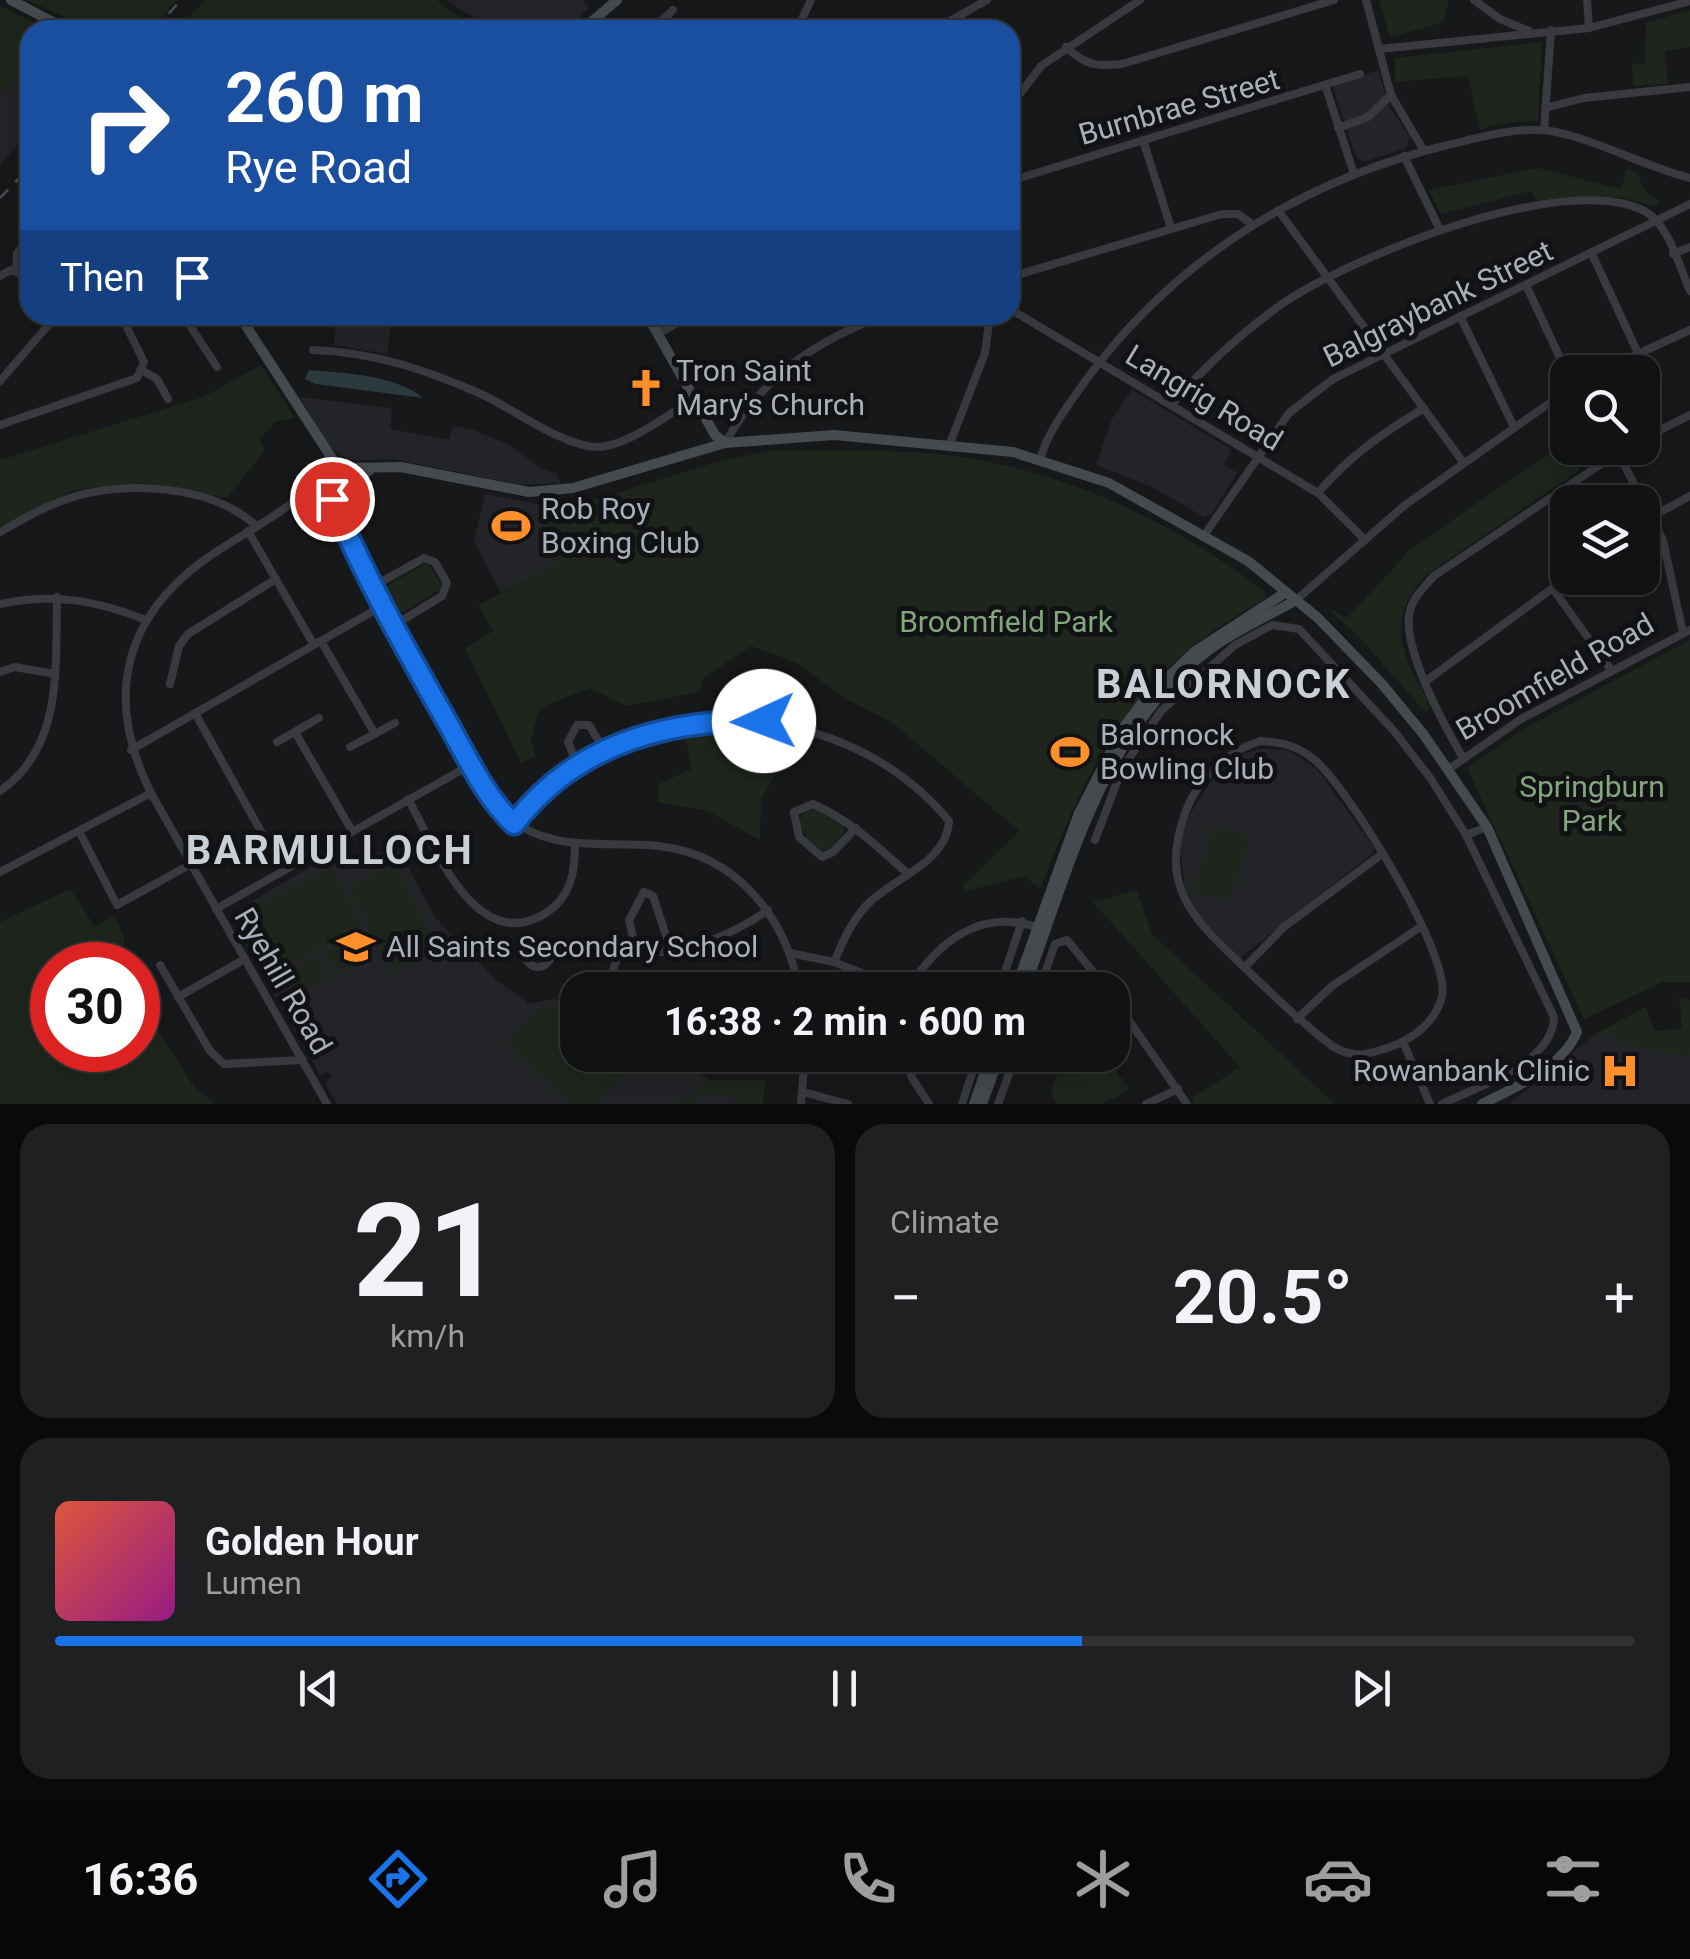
<!DOCTYPE html>
<meta charset="utf-8">
<style>
:root{--surface:#111214;--page:#1e2022;--text:#f1f3f6;--muted:#9c9ea0;--line:#303234;--accent:#1a73e8}
body{margin:0;font-family:Roboto,sans-serif;background:var(--page);color:var(--text);height:100vh;display:flex;flex-direction:column;font-size:38px;white-space:nowrap}
*{box-sizing:border-box;margin:0}
p{font-size:32px;color:var(--muted)}
.icon{flex:none;width:55px;height:55px;fill:none;stroke:currentColor;stroke-width:2;stroke-linecap:round;stroke-linejoin:round}
.map{position:relative;height:1104px;overflow:hidden}
.drawer{display:flex;flex-direction:column;gap:20px;padding:20px;background:#090a0b;flex:1}
.drawer>*{flex:none}
.top-card{position:absolute;left:20px;top:20px;width:1000px;height:305px;border-radius:30px;box-shadow:0 10px 40px #0002,0 0 0 2px var(--line);background:#1a4fa0;color:#fff;overflow:hidden}
.controls{position:absolute;left:1550px;top:355px;display:grid;gap:20px}
.controls a{display:grid;place-items:center;width:110px;height:110px;border-radius:20px;background:var(--surface);box-shadow:0 10px 40px #0002,0 0 0 2px var(--line);font-size:50px}
.speed{position:absolute;left:30px;top:942px;display:flex;gap:20px;font-size:50px;font-weight:700;text-align:center}
.speed>*{display:grid;place-content:center;width:130px;height:130px;border-radius:50%;background:var(--surface);box-shadow:0 10px 40px #0002,0 0 0 2px var(--line);line-height:1}
.speed .limit{border:15px solid #d22;background:#fff;color:#111}
.pin{position:absolute;display:grid;place-items:center;width:85px;height:85px;color:#fff;margin:-42px;border:5px solid #fff;border-radius:50%;box-shadow:0 2px 10px #0007}
.me{position:absolute;width:110px;margin:-55px;rotate:268deg;stroke-linejoin:round;filter:drop-shadow(0 0 8px #0008)}
.turn{display:flex;align-items:center;gap:35px;height:210px;padding:0 40px;font-size:45px}
.turn .icon{width:130px;height:130px;stroke-width:2.5}
.turn b{display:block;font-size:70px;line-height:85px}
.then{display:flex;align-items:center;height:95px;padding:0 40px;background:#0003;gap:20px;font-size:38px}
.big{font-size:75px;font-weight:700;line-height:1.1}
.drawer .card{flex:1;display:flex;flex-direction:column;justify-content:center;gap:15px;min-width:0;padding:0 35px;border-radius:30px;background:var(--page)}
.drawer .dial{align-items:center;gap:0}
.dial b{font-size:130px;line-height:1}
.song{display:flex;align-items:center;gap:30px}
.cover{width:120px;height:120px;border-radius:15px;background:linear-gradient(135deg,hsl(10 70% 55%),hsl(310 70% 35%))}
.played{height:10px;border-radius:5px;background:linear-gradient(90deg,var(--accent) 65%,var(--line) 65%)}
.keys{display:flex;justify-content:space-around;direction:ltr}
.heat{display:flex;justify-content:space-between;align-items:center;font-size:55px;direction:ltr}
.drawer .tiles{flex:1;display:grid;gap:20px;grid-template-columns:1fr 1fr}
.card:last-child{grid-column:span 2}
.trip{position:absolute;left:560px;top:972px;width:570px;height:100px;border-radius:30px;background:var(--surface);box-shadow:0 10px 40px #0002,0 0 0 2px var(--line);font-weight:700;line-height:100px;text-align:center}
.menu{display:flex;height:160px;justify-content:space-around;align-items:center;background:#070708;color:var(--muted)}
.menu .icon{width:70px;height:70px}
.menu .selected{color:var(--accent)}
.menu b{font-size:45px;color:var(--text)}
.map>svg:first-child{display:block}
.built{fill:#232427}
.green{fill:#1d251c}
.water{fill:#2c3a3f}
.lines{fill:none;stroke-linecap:round;stroke-linejoin:round}
.street{stroke:#383a3f;stroke-width:8}
.secondary{stroke:#454a4f;stroke-width:10}
.rail{stroke:#4a4f54;stroke-width:2.5;stroke-dasharray:12 10;stroke-linecap:butt}
.route-casing{stroke:#114b97;stroke-width:25}
.route{stroke:#1a73e8;stroke-width:18}
.labels{text-anchor:middle;stroke-width:10;stroke-linejoin:round;paint-order:stroke}
.street-label{font-size:30px;fill:#a8b1bb;stroke:#121215}
.poi-label{font-size:30px;fill:#a8b1bb;stroke:#121215;text-anchor:start}
.park-label{font-size:30px;fill:#82a77d;stroke:#121215}
.district-label{font-size:40px;font-weight:bold;letter-spacing:2.5px;fill:#c9cfd6;stroke:#121215}
</style>
<div class="map">
<svg width="1690" height="1104" viewBox="0 0 1690 1104">
<rect width="100%" height="100%" fill="#17181a"/>
<!-- built -->
<g class="built">
<path d="M446,0H582L589,7L566,30H494Z"/>
<path d="M30,69V131L0,164V93Z"/>
<path d="M1378,70L1389,107L1410,136L1406,148L1364,162L1357,159L1333,87Z"/>
<path d="M326,315H392L387,354L334,345L335,332Z"/>
<path d="M1132,390L1232,450L1224,464L1237,473L1211,515L1204,517L1152,487L1096,465L1112,419Z"/>
<path d="M300,397L392,408L390,429L449,440L453,426L470,429L510,445L540,468L557,474L561,483L521,485L393,459L348,461L328,445Z"/>
<path d="M485,494L537,504L556,564L501,593L474,541Z"/>
<path d="M1262,749L1287,750L1316,768L1374,847L1373,853L1240,958L1199,916L1185,889L1180,844L1187,819L1218,770L1238,755Z"/>
<path d="M347,845L359,864L380,852L385,859L400,851L434,916L495,979L529,1004L555,998L577,1021L578,1055H612L624,1067L640,1055H677L708,1080H765L763,1104H337L325,1083L332,1077L328,1072L320,1075L229,915Z"/>
<path d="M1597,1033L1690,1038V1104H1509Z"/>
</g>
<!-- green -->
<g class="green">
<path d="M26,0H177L149,30H83L75,21Z"/>
<path d="M205,0H437L476,30H178Z"/>
<path d="M1379,0H1449L1443,22L1390,38Z"/>
<path d="M0,6L49,30H30V69L0,93Z"/>
<path d="M1690,10V47L1665,51L1668,84L1633,86L1632,63L1645,65L1646,23Z"/>
<path d="M1542,42L1538,121L1502,123L1480,130L1468,76L1395,82V58Z"/>
<path d="M1538,168L1621,189L1627,169L1637,173L1644,189L1659,202L1655,206L1619,197L1536,200L1531,191L1441,214L1429,190Z"/>
<path d="M261,365L295,418L275,422L259,439L265,450L227,498L144,483L74,490L0,526V460L203,397Z"/>
<path d="M1563,443L1580,470L1426,575C1381,624 1405,657 1431,707L1425,712L1362,640L1325,606L1347,618L1411,549Z"/>
<path d="M778,450C836,452 897,448 954,456C1066,471 1177,523 1265,592L1266,599C1134,669 1092,756 1040,889L1025,876L967,891L963,886L1019,831L893,723L848,700L795,662L751,646L703,678L699,692L626,706L590,688L540,708L531,739L535,756L521,763L465,648L493,631L478,605L556,564L537,504L597,499L726,459Z"/>
<path d="M423,565L430,566L441,583L439,590L399,615L383,588Z"/>
<path d="M1690,640V982H1663L1584,1019L1467,768L1527,727Z"/>
<path d="M736,727L769,731L765,761L780,768L761,799L760,840L708,811L657,802L659,784L691,769L685,733Z"/>
<path d="M817,809L844,823V832C835,843 830,855 814,849L798,822L805,811Z"/>
<path d="M1214,826L1250,837L1229,903L1193,891Z"/>
<path d="M395,863L439,949L393,973L349,887Z"/>
<path d="M333,868L363,926L278,969L248,911Z"/>
<path d="M70,889L95,927L115,915L124,938L123,965H52V1050H138V999L194,1087L215,1104H0V922Z"/>
<path d="M1137,890L1152,934L1335,1104H1193L1191,1099L1240,1067L1093,902Z"/>
<path d="M366,932L376,954L335,975L324,954Z"/>
<path d="M319,956L329,977L288,998L277,977Z"/>
<path d="M1679,997L1690,1000V1055C1657,1055 1630,1042 1597,1033L1646,1007L1654,1031L1682,1029Z"/>
<path d="M554,1006L577,1028L578,1055H604L624,1075L594,1104H570L507,1042L543,1007Z"/>
<path d="M1064,1055H1104L1130,1090L1102,1104H1056L1051,1092Z"/>
<path d="M708,1080H765L763,1104H742L732,1094H705L692,1104H679Z"/>
</g>
<!-- water -->
<path class="water" d="M309,370C341,372 399,376 423,398L316,384L305,379Z"/>
<g class="lines">
<!-- street -->
<g class="street">
<path d="M1366,0L1391,95L1424,151"/>
<path d="M1474,0L1500,19L1529,31"/>
<path d="M1587,0L1589,28"/>
<path d="M775,22L780,30"/>
<path d="M652,30L673,10"/>
<path d="M789,30L801,21L811,0"/>
<path d="M934,30L987,0"/>
<path d="M1066,47C1085,65 1096,67 1122,64L1334,0"/>
<path d="M1379,49L1589,28L1690,1"/>
<path d="M1326,88L1354,174"/>
<path d="M1010,107L1041,66L1140,0"/>
<path d="M1545,108L1584,98L1690,87"/>
<path d="M1338,128L1368,117L1391,95"/>
<path d="M1544,130L1551,30"/>
<path d="M1143,140L1171,228"/>
<path d="M1404,156L1440,230"/>
<path d="M1010,181L1360,74"/>
<path d="M1278,210L1463,462"/>
<path d="M1592,254L1638,353"/>
<path d="M1673,254L1690,247"/>
<path d="M16,271L17,253L30,238"/>
<path d="M0,276L11,270L30,278"/>
<path d="M1010,277L1222,214H1238L1253,225"/>
<path d="M1526,285L1568,375"/>
<path d="M1010,309L1318,493L1365,540"/>
<path d="M183,315L217,367"/>
<path d="M1460,316L1514,427"/>
<path d="M657,334L693,315"/>
<path d="M313,350C373,352 427,370 481,394C512,408 567,449 599,447C630,445 667,414 694,400"/>
<path d="M143,371L157,379L168,399"/>
<path d="M1599,372L1690,330"/>
<path d="M0,381L57,315"/>
<path d="M1172,404C1204,367 1239,335 1279,306C1347,258 1568,168 1646,212C1669,225 1680,268 1690,291"/>
<path d="M0,425L137,378L144,362L121,315"/>
<path d="M1642,439L1690,415"/>
<path d="M725,443C763,376 814,341 886,315"/>
<path d="M950,443L985,353L990,315"/>
<path d="M1617,451L1663,540L1683,633"/>
<path d="M1040,459C1049,429 1068,406 1086,380C1175,259 1302,180 1448,145C1478,138 1507,129 1538,130C1578,130 1646,168 1690,178"/>
<path d="M315,482C281,519 229,538 190,571C116,633 110,711 151,793L327,1104"/>
<path d="M1318,493C1349,456 1383,433 1424,408"/>
<path d="M332,499L382,606L503,813C550,855 601,840 658,846C736,854 786,917 799,990"/>
<path d="M1642,522L1690,496"/>
<path d="M248,531L314,645"/>
<path d="M0,532C23,519 45,506 70,498C125,480 213,485 256,526"/>
<path d="M1205,534L1289,413L1333,379L1690,204"/>
<path d="M372,587L424,558L435,562L447,583L442,596L393,626"/>
<path d="M1553,589L1612,671"/>
<path d="M1296,600L1405,505L1568,390"/>
<path d="M0,604C54,593 96,600 146,620"/>
<path d="M321,641L375,734"/>
<path d="M0,672L15,667L55,674"/>
<path d="M1426,681L1568,577"/>
<path d="M170,684L179,646L188,634L276,579"/>
<path d="M195,713L283,871"/>
<path d="M734,721V689L743,679L754,680L763,689L764,721"/>
<path d="M295,732L352,831"/>
<path d="M1260,741C1282,742 1299,746 1316,761C1349,790 1451,954 1442,996C1436,1022 1413,1039 1390,1047C1367,1055 1353,1059 1332,1046C1301,1022 1274,996 1246,969C1195,920 1158,890 1185,813C1198,778 1226,752 1260,741Z"/>
<path d="M277,742L319,718"/>
<path d="M350,747L395,723"/>
<path d="M131,750L382,606"/>
<path d="M1463,758C1444,725 1405,653 1409,616C1411,599 1423,588 1434,576L1625,448"/>
<path d="M577,763L568,742L577,725H589L603,748"/>
<path d="M1449,769L1521,719L1690,630"/>
<path d="M0,791C64,747 55,667 57,597"/>
<path d="M408,799C434,845 476,957 546,913C571,897 575,872 575,845"/>
<path d="M515,823C619,683 841,690 949,821C946,863 897,876 870,902C852,919 844,939 834,962"/>
<path d="M856,828L833,852L822,857L799,837L794,812L813,804C850,820 878,847 908,874"/>
<path d="M80,833L117,905L191,864"/>
<path d="M1466,835L1487,827"/>
<path d="M1095,840L1122,769L1161,711L1235,645L1272,625L1299,629L1394,731L1431,779L1466,835L1554,1017C1553,1064 1478,1086 1442,1104"/>
<path d="M0,872L151,793"/>
<path d="M216,909L472,764"/>
<circle cx="538" cy="954" r="13"/>
<path d="M671,951L653,896L644,892L629,920L633,938L650,952C688,955 738,931 768,910"/>
<path d="M790,953L834,962L904,990"/>
<path d="M160,965L210,1051L224,1064L303,1060"/>
<path d="M1245,967L1284,927L1382,854"/>
<path d="M607,990L620,948L633,938"/>
<path d="M907,990C938,941 982,906 1042,929"/>
<path d="M999,990L1022,921"/>
<path d="M1039,990L1055,944L1067,940L1108,990"/>
<path d="M1112,996L1187,1104"/>
<path d="M178,997L245,959"/>
<path d="M1297,1019L1332,986L1422,926"/>
<path d="M1403,1042L1430,1104"/>
<path d="M906,1055L912,1078L929,1104"/>
<path d="M803,1092L848,1104"/>
<path d="M801,1104L805,1055"/>
<path d="M962,1104L978,1055"/>
<path d="M998,1104L1016,1055"/>
<path d="M1146,1104L1178,1089"/>
</g>
<!-- secondary -->
<g class="secondary">
<path d="M11,0L68,30"/>
<path d="M582,30L617,0"/>
<path d="M239,315L335,463"/>
<path d="M647,315L715,435L725,443"/>
<path d="M372,468L338,498H328L317,489L319,470L335,463L346,468L401,467L529,492L573,488L725,443L834,435L1013,452L1109,483L1248,561L1318,618L1382,684L1424,735L1487,827L1577,1032C1563,1067 1514,1088 1482,1104"/>
<path d="M1015,990L1079,813L1123,728L1145,699L1194,652L1286,592"/>
<path d="M1024,990C1070,869 1100,731 1209,650C1236,630 1267,617 1296,600"/>
<path d="M974,1104L991,1055"/>
<path d="M982,1104L1000,1055"/>
</g>
<!-- rail -->
<g class="rail">
<path d="M154,30L181,0"/>
<path d="M0,198L30,167"/>
</g>
</g>
<g class="lines">
<!-- route casing -->
<g class="route-casing">
<path id="route" d="M332,499C364,576 405,648 446,720C466,755 485,797 514,824C575,744 667,719 764,721"/>
</g>
<!-- route -->
<use href="#route" class="route"/>
</g>
<!-- icons -->
<defs>
<g id="church-bare" transform="scale(3)"><path d="M-1.2-6h2.4v3.5h3.3v2.4h-3.3V6h-2.4V-.1h-3.3v-2.4h3.3Z" fill="#ff8f2a" stroke="#121215" stroke-width="2.5" paint-order="stroke"/></g>
<g id="stadium-bare" transform="scale(3)"><path d="M0-5a6.5 5 0 1 0 0 10a6.5 5 0 1 0 0-10ZM-3.5-1.8h7v3.6h-7Z" fill="#ff8f2a" stroke="#121215" stroke-width="2.5" paint-order="stroke"/></g>
<g id="school-bare" transform="scale(3)"><path d="M0-5L7-2L0 1L-7-2ZM-4 1L0 2.5L4 1V4Q0 6-4 4Z" fill="#ff8f2a" stroke="#121215" stroke-width="2.5" paint-order="stroke"/></g>
<g id="hospital-bare" transform="scale(3)"><path d="M-5-5h3v3.5h4V-5h3V5h-3V1.5h-4V5h-3Z" fill="#ff8f2a" stroke="#121215" stroke-width="2.5" paint-order="stroke"/></g>
</defs>
<g fill-rule="evenodd">
<use href="#church-bare" x="646" y="388"/>
<use href="#stadium-bare" x="511" y="526"/>
<use href="#stadium-bare" x="1070" y="752"/>
<use href="#school-bare" x="356" y="947"/>
<use href="#hospital-bare" x="1620" y="1071"/>
</g>
<g class="labels">
<!-- street labels -->
<g class="street-label">
<text transform="translate(1179 107) rotate(-16)" y="10">Burnbrae Street</text>
<text transform="translate(1438 304) rotate(-26)" y="10">Balgraybank Street</text>
<text transform="translate(1204 398) rotate(31)" y="10">Langrig Road</text>
<text transform="translate(1555 677) rotate(-30)" y="10">Broomfield Road</text>
<text transform="translate(283 981) rotate(60)" y="10">Ryehill Road</text>
</g>
<!-- poi labels -->
<g class="poi-label">
<text x="676" y="381">Tron Saint<tspan x="676" dy="34">Mary's Church</tspan></text>
<text x="541" y="519">Rob Roy<tspan x="541" dy="34">Boxing Club</tspan></text>
<text x="1100" y="745">Balornock<tspan x="1100" dy="34">Bowling Club</tspan></text>
<text x="386" y="957">All Saints Secondary School</text>
<text x="1590" y="1081" text-anchor="end">Rowanbank Clinic</text>
</g>
<!-- park labels -->
<g class="park-label">
<text x="1006" y="632">Broomfield Park</text>
<text x="1592" y="797">Springburn<tspan x="1592" dy="34">Park</tspan></text>
</g>
<!-- district labels -->
<g class="district-label">
<text x="1224" y="698">BALORNOCK</text>
<text x="330" y="864">BARMULLOCH</text>
</g>
</g>
</svg>
<div class="controls">
<a><svg class="icon" aria-label="search" viewBox="0 0 24 24"><circle cx="10" cy="10" r="6"/><path d="M15 15l6 6"/></svg></a>
<a><svg class="icon" aria-label="layers" viewBox="0 0 24 24"><path d="M12 4l9 5-9 5-9-5zM3 14l9 5 9-5"/></svg></a>
</div>
<div class="speed"><div class="limit">30</div></div>
<div class="pin" style="left:332px;top:499px;background:#d93025"><svg class="icon" aria-label="arrive" viewBox="0 0 24 24"><path d="M6 21V4h12l-3 4 3 4H6"/></svg></div>
<svg class="me" style="left:764px;top:721px" viewBox="-20 -20 40 40"><circle r="19" fill="#fff"/><path d="M0-13L10 11 0 6-10 11z" fill="#1a73e8"/></svg>
<div class="trip">16:38 · 2 min · 600 m</div>
<div class="top-card">
<div class="turn"><svg class="icon" aria-label="right" viewBox="0 0 24 24"><path d="M7 20v-9h11M14 6l5 5-5 5"/></svg><div><b>260 m</b>Rye Road</div></div>
<div class="then">Then<svg class="icon" aria-label="arrive" viewBox="0 0 24 24"><path d="M6 21V4h12l-3 4 3 4H6"/></svg></div>
</div>
</div>
<section class="drawer">
<div class="tiles">
<div class="card dial"><b>21</b><p>km/h</p></div>
<div class="card"><p>Climate</p>
<div class="heat"><a>−</a><b class="big">20.5°</b><a>+</a></div>
</div>
<div class="card">
<div class="song"><i class="cover"></i><div><b>Golden Hour</b><p>Lumen</p></div></div>
<div class="played"></div>
<div class="keys"><svg class="icon" aria-label="previous" viewBox="0 0 24 24"><path d="M18 5L8 12l10 7zM5 5v14"/></svg><svg class="icon" aria-label="pause" viewBox="0 0 24 24"><path d="M8 5v14M16 5v14"/></svg><svg class="icon" aria-label="next" viewBox="0 0 24 24"><path d="M6 5l10 7-10 7zM19 5v14"/></svg></div>
</div>
</div>
</section>
<nav class="menu">
<b>16:36</b>
<svg class="icon selected" aria-label="directions" viewBox="0 0 24 24"><path d="M12 3l9 9-9 9-9-9zM9 14v-3h6M13 9l2 2-2 2"/></svg>
<svg class="icon" aria-label="music" viewBox="0 0 24 24"><path d="M9 18V5l10-2v13"/><circle cx="6" cy="18" r="3"/><circle cx="16" cy="16" r="3"/></svg>
<svg class="icon" aria-label="phone" viewBox="0 0 24 24"><path d="M5 4h4l2 5-3 2q2 4 5 5l2-3 5 2v4C11 20 4 13 5 4z"/></svg>
<svg class="icon" aria-label="climate" viewBox="0 0 24 24"><path d="M12 3v18M4 7l16 10M4 17L20 7"/></svg>
<svg class="icon" aria-label="car" viewBox="0 0 24 24"><path d="M5 17H2v-5l4-1 3-4h7l3 4 3 1v5h-3M9 17h6M6 11h13"/><circle cx="7" cy="17" r="2"/><circle cx="17" cy="17" r="2"/></svg>
<svg class="icon" aria-label="filters" viewBox="0 0 24 24"><path d="M4 7h16M4 17h16"/><circle cx="9" cy="7" r="2"/><circle cx="15" cy="17" r="2"/></svg>
</nav>
